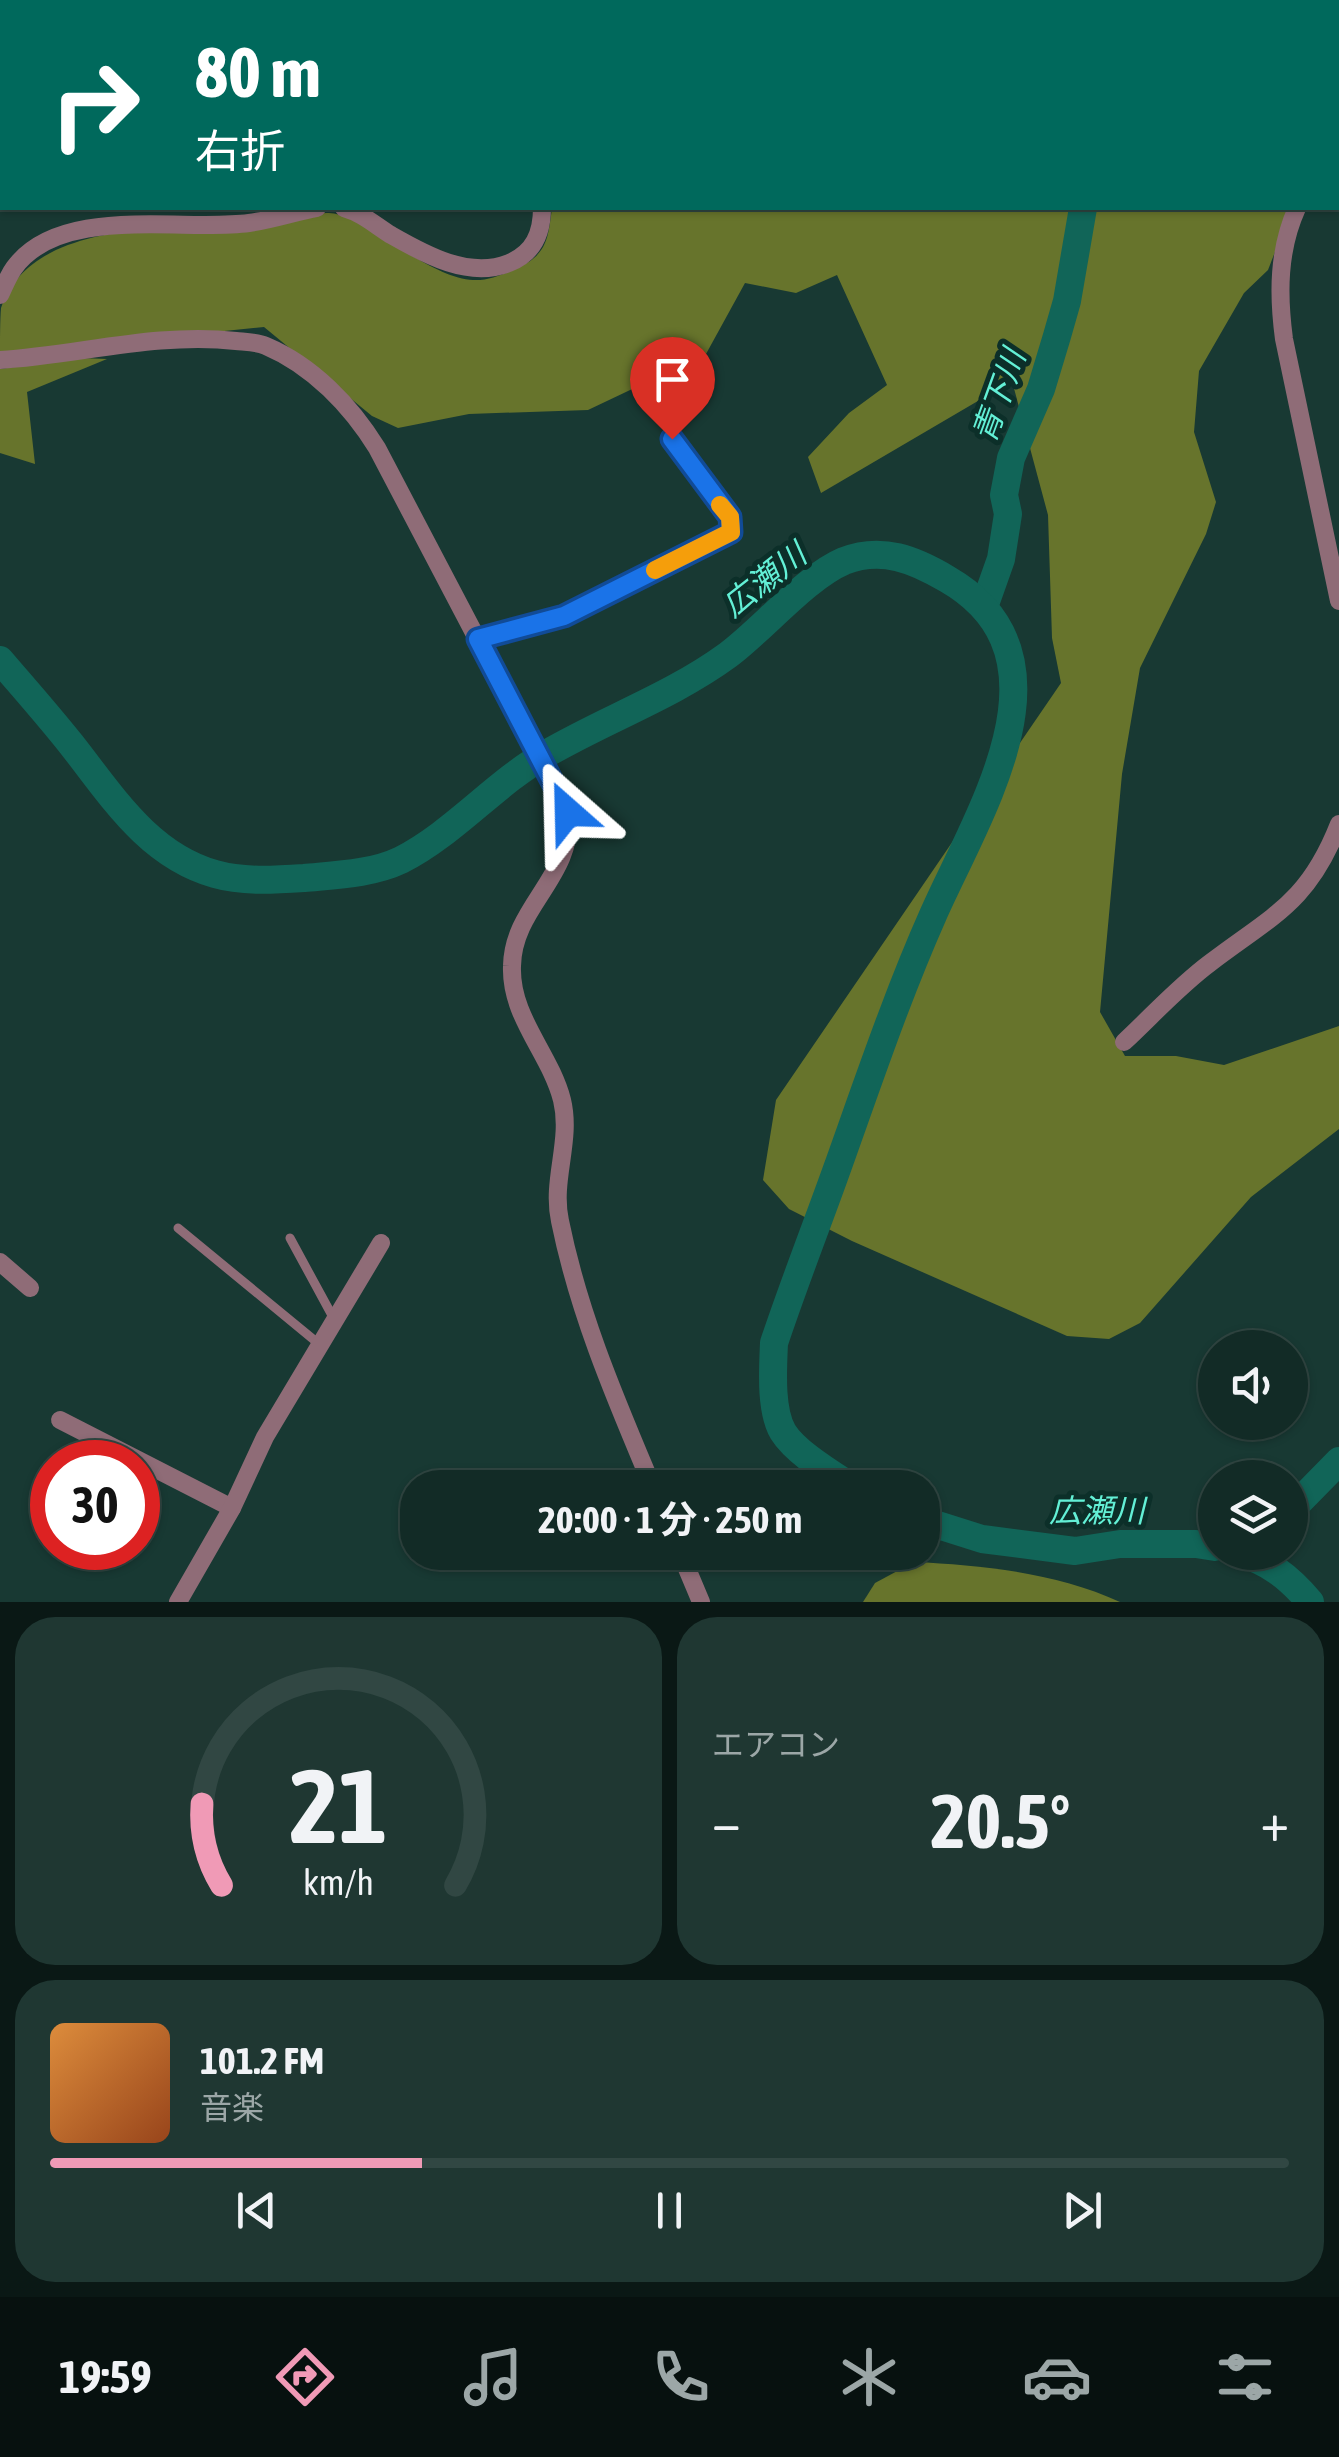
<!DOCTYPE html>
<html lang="ja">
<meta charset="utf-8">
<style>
:root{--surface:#122b26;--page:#1f3732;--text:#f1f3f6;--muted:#9ca7a7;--line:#314743;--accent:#f09ab6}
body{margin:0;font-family:"Asap Condensed","Noto Sans JP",sans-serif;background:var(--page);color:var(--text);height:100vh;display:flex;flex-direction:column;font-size:38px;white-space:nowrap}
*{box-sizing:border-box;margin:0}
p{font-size:32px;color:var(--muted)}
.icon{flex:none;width:55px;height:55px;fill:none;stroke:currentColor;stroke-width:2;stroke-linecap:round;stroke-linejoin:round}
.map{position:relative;height:1602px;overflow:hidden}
.drawer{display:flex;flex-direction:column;gap:15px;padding:15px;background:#0a1815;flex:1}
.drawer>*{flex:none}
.hud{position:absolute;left:0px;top:0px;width:1340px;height:210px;box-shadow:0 2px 8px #0004,0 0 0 2px var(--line);background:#00695c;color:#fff;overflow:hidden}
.tools{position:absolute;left:1198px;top:1330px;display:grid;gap:20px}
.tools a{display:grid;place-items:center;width:110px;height:110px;border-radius:50%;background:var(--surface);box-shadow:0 2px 8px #0004,0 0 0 2px var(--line);font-size:50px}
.speed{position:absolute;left:30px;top:1440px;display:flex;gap:20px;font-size:50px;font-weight:700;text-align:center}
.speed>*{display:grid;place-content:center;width:130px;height:130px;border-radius:50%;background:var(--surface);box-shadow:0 2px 8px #0004,0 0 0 2px var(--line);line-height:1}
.speed .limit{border:15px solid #d22;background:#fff;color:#111}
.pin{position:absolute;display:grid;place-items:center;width:85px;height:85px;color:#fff;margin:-102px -42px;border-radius:50% 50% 50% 0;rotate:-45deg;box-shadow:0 0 10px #0007}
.pin .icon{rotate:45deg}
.me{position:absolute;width:110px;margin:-55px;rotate:335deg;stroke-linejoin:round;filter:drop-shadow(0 0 8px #0008)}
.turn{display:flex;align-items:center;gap:35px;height:210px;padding:0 30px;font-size:45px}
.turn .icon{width:130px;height:130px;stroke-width:2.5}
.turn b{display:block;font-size:70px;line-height:85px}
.big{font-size:75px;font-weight:700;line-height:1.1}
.drawer .card{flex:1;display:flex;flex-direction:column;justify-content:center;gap:15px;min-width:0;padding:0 35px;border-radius:40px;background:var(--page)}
.drawer .dial{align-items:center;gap:0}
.dial svg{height:260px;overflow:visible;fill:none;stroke:var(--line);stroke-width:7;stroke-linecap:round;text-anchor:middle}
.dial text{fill:var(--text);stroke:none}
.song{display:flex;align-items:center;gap:30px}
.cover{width:120px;height:120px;border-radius:15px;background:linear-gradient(135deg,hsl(30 70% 55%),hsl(20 70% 35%))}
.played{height:10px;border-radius:5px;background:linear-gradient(90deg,var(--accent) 30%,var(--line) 30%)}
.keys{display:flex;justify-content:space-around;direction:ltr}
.heat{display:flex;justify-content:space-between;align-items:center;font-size:55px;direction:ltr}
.drawer .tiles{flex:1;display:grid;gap:15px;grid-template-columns:1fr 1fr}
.card:last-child{grid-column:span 2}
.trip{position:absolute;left:400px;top:1470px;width:540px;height:100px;border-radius:40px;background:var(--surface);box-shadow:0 2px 8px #0004,0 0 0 2px var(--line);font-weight:700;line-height:100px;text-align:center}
.dock{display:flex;height:160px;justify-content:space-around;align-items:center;background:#07110f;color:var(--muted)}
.dock .icon{width:70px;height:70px}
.dock .active{color:var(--accent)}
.dock b{font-size:45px;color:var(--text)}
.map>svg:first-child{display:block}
.forest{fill:#67742c}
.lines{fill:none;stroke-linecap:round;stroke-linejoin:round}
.river{stroke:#116558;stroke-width:28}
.lane{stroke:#8f6c77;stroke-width:9}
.street{stroke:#8f6c77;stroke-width:18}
.route-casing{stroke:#114b97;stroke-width:25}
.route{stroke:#1a73e8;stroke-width:18}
.slow{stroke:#f59e0b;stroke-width:18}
.labels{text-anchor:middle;stroke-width:10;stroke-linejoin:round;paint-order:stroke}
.water-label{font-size:32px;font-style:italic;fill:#63f0d6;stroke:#0c2f29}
</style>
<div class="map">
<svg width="1339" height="1602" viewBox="0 0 1339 1602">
<rect width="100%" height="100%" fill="#183933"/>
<!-- forest -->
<g class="forest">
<path d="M679,0H1211L1212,2H677Z"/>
<path d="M552,208H1292L1268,270L1244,293L1199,371L1194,432L1216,502L1206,534L1140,668L1122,774L1100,1012L1125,1056H1176L1224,1065L1339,1026V1129L1251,1197L1140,1323L1109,1339L1067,1336L852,1241L789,1209L763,1180L776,1100L1061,683L1052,638L1048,515L1012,381L821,493L808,457L849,413L887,385L837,275L796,293L745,283L706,354L588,410L469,414L398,428L372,416L264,327L0,354C0,340 0,320 1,308C32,217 177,229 254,226C278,225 304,212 329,213C342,213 359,223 371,230C398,246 442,279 473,280C488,281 504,274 517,268C547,255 548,239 552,208Z"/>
<path d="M80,358L107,359L27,392L35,464L0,453V369Z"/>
<path d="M914,1562C982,1565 1057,1573 1120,1602H863L875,1583Z"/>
</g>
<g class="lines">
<!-- river -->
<g class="river">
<path d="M995,0L998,2"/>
<path d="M984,607L1001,559L1008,514L1004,495L1011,458L1041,389L1057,336L1067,301L1083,208"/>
<path d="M0,660C24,688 48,715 71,744C112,796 148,855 215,874C243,882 274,880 304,878C335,875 372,874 401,860C454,833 494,784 546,754C606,719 672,696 728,655C763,629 806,577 844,561C882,546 915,560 947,579C1081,656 978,813 933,915C897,996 868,1082 838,1166C817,1225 794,1283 774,1343C773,1368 770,1410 783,1432C796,1453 832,1474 853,1488"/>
<path d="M1290,1511L1339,1461"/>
<path d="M922,1520L982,1539L1075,1551L1120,1544H1196L1215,1547"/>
<path d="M1237,1552C1269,1562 1288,1576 1310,1602"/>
</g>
<!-- lane -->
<g class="lane">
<path d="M478,639L564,616L731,532L730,517L672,439"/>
<path d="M178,1228L319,1344"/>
<path d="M290,1238L334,1319"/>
</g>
<!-- street -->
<g class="street">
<path d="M187,0V2"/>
<path d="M293,0L295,2"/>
<path d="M1338,141L1339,139"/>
<path d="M344,208C362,213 375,225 391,235C426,255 469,279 509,263C534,253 542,233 542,208"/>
<path d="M1297,208C1278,250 1278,294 1284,339L1339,601"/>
<path d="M0,295C4,287 8,276 14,268C60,204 184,232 249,223C272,220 295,212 317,208"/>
<path d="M0,360C79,355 157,332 236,341C246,342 257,342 266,346C313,366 351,406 377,448L568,812C575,877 513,905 512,966C510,1017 550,1053 562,1100C572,1141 551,1180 560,1221C579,1315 616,1400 653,1488"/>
<path d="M1124,1042C1152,1016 1179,986 1210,963C1273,915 1308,903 1339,824"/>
<path d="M0,1262L30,1288"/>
<path d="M60,1420L232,1508"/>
<path d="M680,1552L701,1602"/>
<path d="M178,1602L232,1508L265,1437L381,1243"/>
</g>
</g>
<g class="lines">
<!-- route casing -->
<g class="route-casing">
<path id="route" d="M568,812L478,639L564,616L731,532L730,517L672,439"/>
</g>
<!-- route -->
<use href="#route" class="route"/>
<!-- slow -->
<path class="slow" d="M655,570L731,532L730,517L720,505"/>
</g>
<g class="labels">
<!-- water labels -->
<g class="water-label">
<text transform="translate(999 396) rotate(-70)" y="11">青下川</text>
<text transform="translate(764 580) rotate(-38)" y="11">広瀬川</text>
<text x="1097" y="1522">広瀬川</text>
</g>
</g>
</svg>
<div class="tools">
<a><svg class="icon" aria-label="sound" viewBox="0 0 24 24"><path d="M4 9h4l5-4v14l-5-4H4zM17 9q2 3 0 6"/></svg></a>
<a><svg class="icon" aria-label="layers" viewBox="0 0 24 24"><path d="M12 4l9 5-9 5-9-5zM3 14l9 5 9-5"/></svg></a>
</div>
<div class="speed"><div class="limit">30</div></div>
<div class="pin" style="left:672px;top:439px;background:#d93025"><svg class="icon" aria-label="arrive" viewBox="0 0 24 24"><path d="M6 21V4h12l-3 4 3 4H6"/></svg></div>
<svg class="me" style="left:568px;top:812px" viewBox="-20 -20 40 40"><path d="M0-17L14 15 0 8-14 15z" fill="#1a73e8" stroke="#fff" stroke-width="4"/></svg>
<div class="trip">20:00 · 1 分 · 250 m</div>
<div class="hud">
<div class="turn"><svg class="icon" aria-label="right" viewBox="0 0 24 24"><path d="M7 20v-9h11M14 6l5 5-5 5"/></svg><div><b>80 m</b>右折</div></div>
</div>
</div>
<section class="drawer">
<div class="tiles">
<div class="card dial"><svg viewBox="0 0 100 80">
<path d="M14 69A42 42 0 1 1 86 69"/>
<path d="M14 69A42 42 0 0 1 8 44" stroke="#f09ab6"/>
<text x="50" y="56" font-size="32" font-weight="700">21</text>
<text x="50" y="72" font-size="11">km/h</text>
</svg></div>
<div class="card"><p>エアコン</p>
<div class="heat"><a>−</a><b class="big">20.5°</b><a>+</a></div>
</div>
<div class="card">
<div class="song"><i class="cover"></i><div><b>101.2 FM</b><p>音楽</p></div></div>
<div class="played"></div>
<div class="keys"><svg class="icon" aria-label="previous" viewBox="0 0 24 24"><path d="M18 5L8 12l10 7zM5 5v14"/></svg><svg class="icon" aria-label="pause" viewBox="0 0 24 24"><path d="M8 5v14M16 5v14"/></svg><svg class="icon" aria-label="next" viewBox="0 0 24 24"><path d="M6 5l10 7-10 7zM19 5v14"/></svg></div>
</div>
</div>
</section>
<nav class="dock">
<b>19:59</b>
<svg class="icon active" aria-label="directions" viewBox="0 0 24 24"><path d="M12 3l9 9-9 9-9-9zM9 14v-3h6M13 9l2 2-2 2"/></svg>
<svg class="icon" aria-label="music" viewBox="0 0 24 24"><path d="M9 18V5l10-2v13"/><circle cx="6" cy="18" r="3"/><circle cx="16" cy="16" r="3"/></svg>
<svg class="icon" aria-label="phone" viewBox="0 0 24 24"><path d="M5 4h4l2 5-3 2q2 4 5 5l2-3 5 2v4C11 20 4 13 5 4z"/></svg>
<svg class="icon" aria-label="climate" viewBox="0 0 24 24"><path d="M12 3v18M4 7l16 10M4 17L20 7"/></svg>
<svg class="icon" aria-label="car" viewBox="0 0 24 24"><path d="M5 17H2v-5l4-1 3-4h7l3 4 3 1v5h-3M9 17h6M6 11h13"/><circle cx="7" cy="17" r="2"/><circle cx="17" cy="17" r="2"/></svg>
<svg class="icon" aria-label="filters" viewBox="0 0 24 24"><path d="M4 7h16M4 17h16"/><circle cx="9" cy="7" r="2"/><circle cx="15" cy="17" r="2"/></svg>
</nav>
